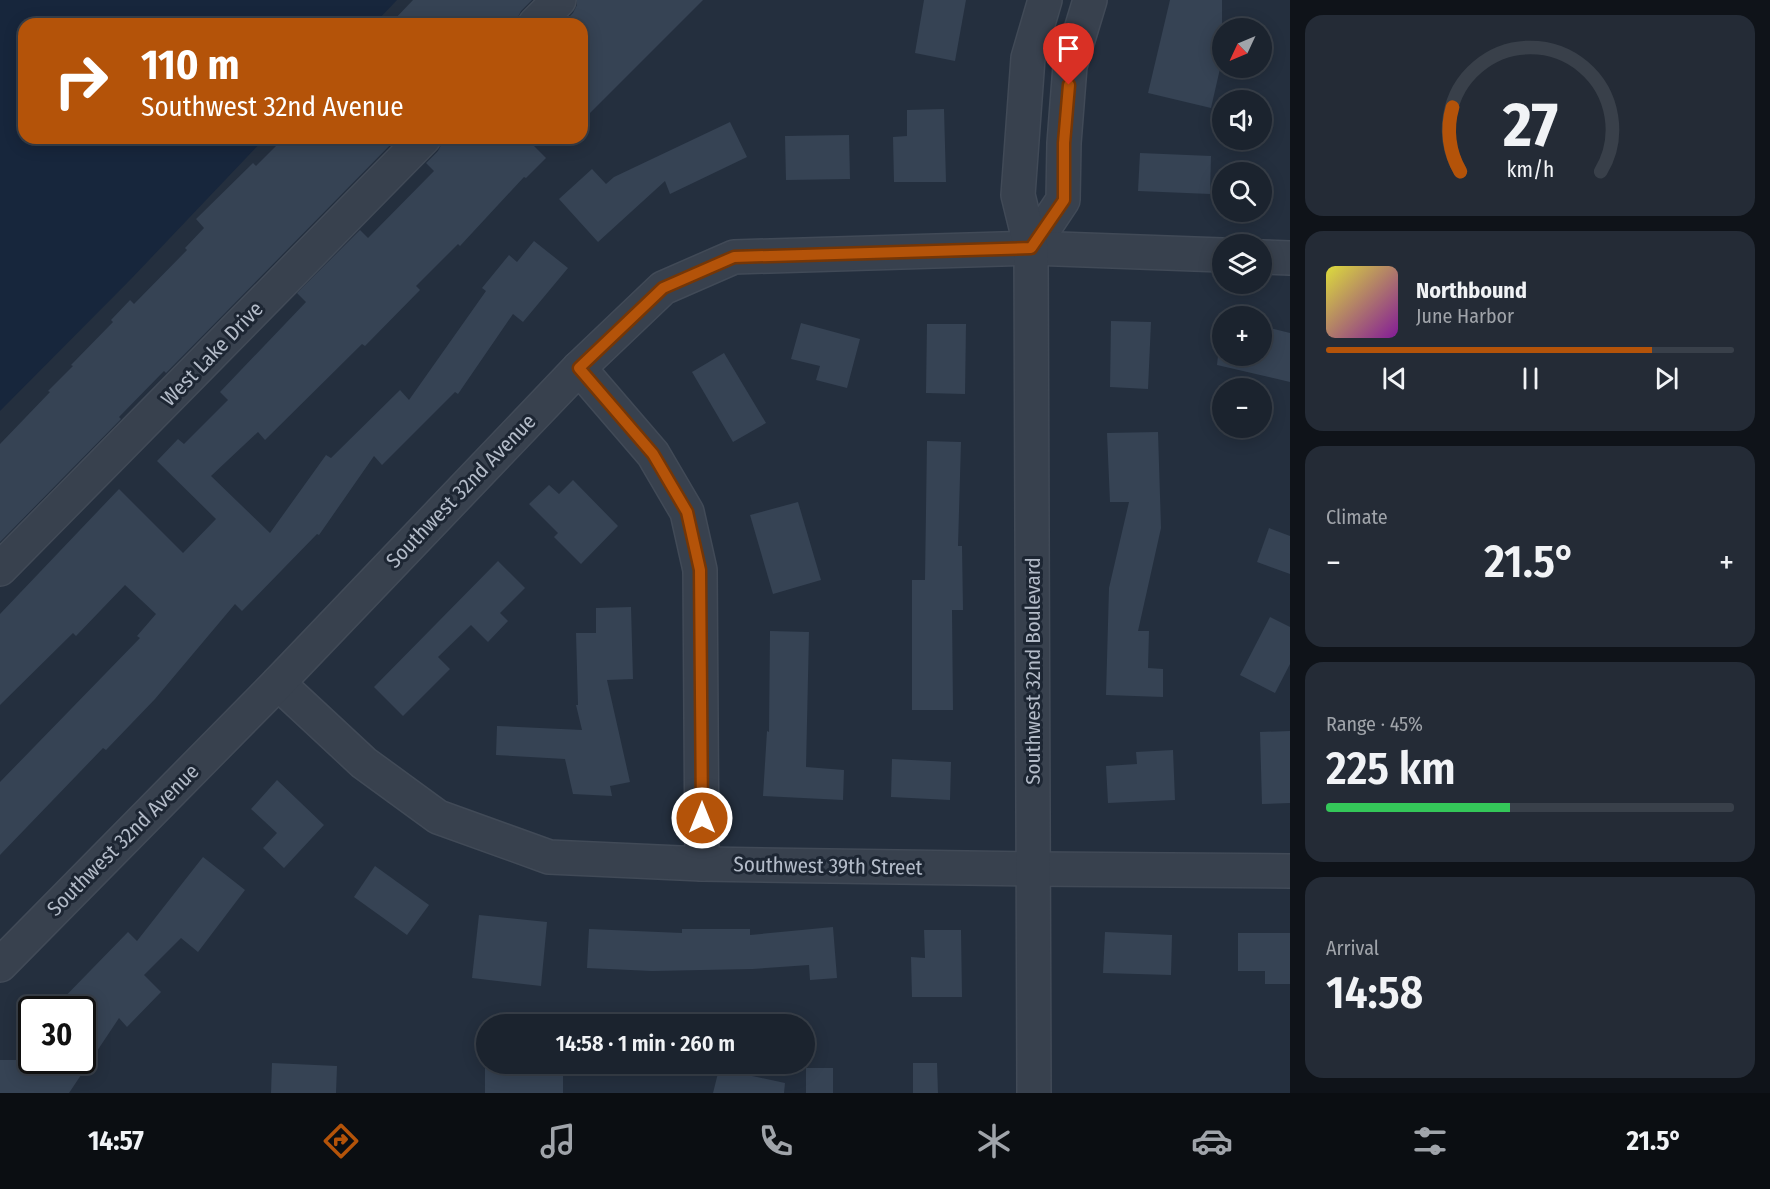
<!DOCTYPE html>
<meta charset="utf-8">
<style>
:root{--surface:#1b232e;--page:#242b36;--text:#f1f3f6;--muted:#a0a4aa;--line:#39404a;--accent:#b45309}
body{margin:0;font-family:"Fira Sans Condensed",sans-serif;background:var(--page);color:var(--text);height:100vh;display:flex;flex-direction:column;font-size:22px;white-space:nowrap}
*{box-sizing:border-box;margin:0}
p{font-size:20px;color:var(--muted)}
.icon{flex:none;width:33px;height:33px;fill:none;stroke:currentColor;stroke-width:2;stroke-linecap:round;stroke-linejoin:round}
.map{position:relative;flex:1;overflow:hidden}
.drawer{display:flex;flex-direction:column;gap:15px;padding:15px;background:#0f1319;width:480px}
.drawer>*{flex:none}
.banner{position:absolute;left:18px;top:18px;width:570px;height:126px;border-radius:18px;box-shadow:0 3px 15px #0003,0 0 0 2px var(--line);background:#b45309;color:#fff;overflow:hidden}
.needle{width:39px;rotate:226deg}
.tools{position:absolute;left:1212px;top:18px;display:grid;gap:12px}
.tools a{display:grid;place-items:center;width:60px;height:60px;border-radius:50%;background:var(--surface);box-shadow:0 3px 15px #0003,0 0 0 2px var(--line);font-size:30px}
.speed{position:absolute;left:18px;top:996px;display:flex;gap:12px;font-size:30px;font-weight:700;text-align:center}
.speed>*{display:grid;place-content:center;width:78px;height:78px;border-radius:50%;background:var(--surface);box-shadow:0 3px 15px #0003,0 0 0 2px var(--line);line-height:1}
.speed .limit{border:3px solid #111;border-radius:9px;background:#fff;color:#111}
.pin{position:absolute;display:grid;place-items:center;width:51px;height:51px;color:#fff;margin:-62px -26px;border-radius:50% 50% 50% 0;rotate:-45deg;box-shadow:0 0 6px #0007}
.pin .icon{rotate:45deg}
.me{position:absolute;width:66px;margin:-33px;rotate:0deg;stroke-linejoin:round;filter:drop-shadow(0 0 4px #0008)}
.turn{display:flex;align-items:center;gap:21px;height:126px;padding:0 24px;font-size:27px}
.turn .icon{width:78px;height:78px;stroke-width:2.5}
.turn b{display:block;font-size:42px;line-height:51px}
.big{font-size:45px;font-weight:600;line-height:1.1}
.drawer .card{flex:1;display:flex;flex-direction:column;justify-content:center;gap:9px;min-width:0;padding:0 21px;border-radius:18px;background:var(--page)}
.drawer .dial{align-items:center;gap:0}
.dial svg{height:156px;overflow:visible;fill:none;stroke:var(--line);stroke-width:7;stroke-linecap:round;text-anchor:middle}
.dial text{fill:var(--text);stroke:none}
.song{display:flex;align-items:center;gap:18px}
.cover{width:72px;height:72px;border-radius:9px;background:linear-gradient(135deg,hsl(60 70% 55%),hsl(290 70% 35%))}
.played{height:6px;border-radius:3px;background:linear-gradient(90deg,var(--accent) 80%,var(--line) 80%)}
.keys{display:flex;justify-content:space-around;direction:ltr}
.heat{display:flex;justify-content:space-between;align-items:center;font-size:33px;direction:ltr}
.charge{height:9px;border-radius:4px;background:linear-gradient(90deg,#34c759 45%,var(--line) 0)}
.trip{position:absolute;left:476px;top:1014px;width:339px;height:60px;border-radius:30px;background:var(--surface);box-shadow:0 3px 15px #0003,0 0 0 2px var(--line);font-weight:600;line-height:60px;text-align:center}
.tab-bar{display:flex;height:96px;justify-content:space-around;align-items:center;background:#0b0e12;color:var(--muted)}
.tab-bar .icon{width:42px;height:42px}
.tab-bar .selected{color:var(--accent)}
.tab-bar b{font-size:27px;color:var(--text)}
main{display:flex;flex:1;min-height:0}
.map>svg:first-child{display:block}
.water{fill:#17263c}
.building{fill:#364354}
.lines{fill:none;stroke-linecap:round;stroke-linejoin:round}
.minor-casing{stroke:#414a57;stroke-width:36}
.minor{stroke:#38414e;stroke-width:33}
.route-casing{stroke:#753606;stroke-width:15}
.route{stroke:#b45309;stroke-width:10}
.labels{text-anchor:middle;stroke-width:6;stroke-linejoin:round;paint-order:stroke}
.street-label{font-size:21px;fill:#b4bcc9;stroke:#1d2633}
</style>
<main>
<div class="map">
<svg width="1290" height="1093" viewBox="0 0 1290 1093">
<rect width="100%" height="100%" fill="#242f3e"/>
<!-- water -->
<path class="water" d="M0,0H397L374,24H24V138H265L131,279L0,411Z"/>
<!-- building -->
<g class="building">
<path d="M413,0H532L521,11L517,19V24H390Z"/>
<path d="M577,0H703L582,121V24H562L573,13L577,5Z"/>
<path d="M924,0H966L955,61L915,53Z"/>
<path d="M1170,0H1222V60L1211,108L1148,93Z"/>
<path d="M944,109L946,182H894L893,137L907,136V110Z"/>
<path d="M730,122L747,157L670,194L665,181L598,242L559,199L592,169L606,184L614,177Z"/>
<path d="M849,135L850,179L786,180L785,136Z"/>
<path d="M284,138H397L166,373L164,371L119,417L121,419L0,542V444L50,392L48,391L73,366L71,365L113,322L111,320L130,300L134,304L187,250L185,248L204,228L196,219L253,163L256,166Z"/>
<path d="M442,138H526L546,158L526,178L524,177L460,246L458,244L416,286L420,290L365,346L362,344L265,440L258,432L211,476L270,533L326,455L331,458L400,390L409,400L486,291L482,288L509,255L517,262L534,241L568,268L523,322L513,314L458,394L455,392L382,465L374,456L319,535L317,534L242,611L235,604L155,699L106,750L103,748L0,855V782L140,638L137,636L156,614L125,585L76,636L73,633L0,705V614L119,489L183,553L216,519L157,461L178,439L184,444L228,400L220,392L306,302L297,293L360,230L368,238L434,171L426,163L438,151L442,143Z"/>
<path d="M1140,153L1211,156L1210,194L1138,191Z"/>
<path d="M1111,321L1151,322L1148,389L1110,387Z"/>
<path d="M801,323L860,339L847,388L816,380L820,366L791,359Z"/>
<path d="M927,324H966L965,394L926,393Z"/>
<path d="M1262,326L1290,333V382L1217,365L1218,356H1262Z"/>
<path d="M724,353L766,423L733,442L692,372Z"/>
<path d="M1158,432L1161,528L1138,631H1149L1148,668L1163,669V697L1106,695L1109,588L1129,502H1110L1107,433Z"/>
<path d="M927,441L961,442L958,546H962L963,610H952L953,710H912V580H925Z"/>
<path d="M573,480L618,526L581,564L554,537L558,533L529,504L549,485L559,494Z"/>
<path d="M798,502L821,580L773,594L750,515Z"/>
<path d="M1269,528L1290,536V574L1257,562Z"/>
<path d="M498,561L525,588L500,613L508,621L488,642L471,625L438,657L450,669L403,716L374,687Z"/>
<path d="M631,607L633,679L607,680L630,782L610,786L612,796L573,794L565,759L496,755L497,726L582,730L576,705H578L576,633H596V608Z"/>
<path d="M1270,617L1290,627V664L1275,693L1240,675Z"/>
<path d="M770,631L809,632L806,767L844,770L843,800L763,796L767,731L769,732Z"/>
<path d="M1290,731V803L1262,804L1260,732Z"/>
<path d="M1173,750L1175,800L1108,803L1106,766L1137,764L1136,752Z"/>
<path d="M892,759L951,762L950,800L891,797Z"/>
<path d="M277,780L324,825L284,868L263,848L277,833L251,809Z"/>
<path d="M203,857L245,890L198,952L181,938L144,975L161,992L127,1027L119,1018L69,1093H0V1060H82V1010H52L128,932L137,941Z"/>
<path d="M375,866L429,905L407,935L354,897Z"/>
<path d="M479,915L547,922L541,986L472,978Z"/>
<path d="M833,927L837,978L810,980L809,965L752,969L652,971L587,968L589,929L682,933V929H750V935Z"/>
<path d="M924,930H961L962,997H912L911,957L925,958Z"/>
<path d="M1105,932L1172,935L1171,975L1103,973Z"/>
<path d="M1238,933H1290V984H1265V971H1238Z"/>
<path d="M272,1063L337,1066L336,1093H271Z"/>
<path d="M913,1063H937L938,1093H913Z"/>
<rect x="485" y="1064" width="78" height="29"/>
<rect x="806" y="1068" width="27" height="25"/>
<path d="M719,1069L785,1083L784,1093H713Z"/>
</g>
<g class="lines">
<!-- minor casing -->
<g class="minor-casing">
<g id="minor">
<path d="M535,24L559,0"/>
<path d="M1031,248L1063,200L1064,143L1070,66L1090,0"/>
<path d="M1262,257L1290,258"/>
<path d="M579,368L653,454L687,512L700,570L702,864"/>
<path d="M0,569L424,138"/>
<path d="M278,683L364,763L438,817L549,857L702,864L1034,869L1290,871"/>
<path d="M0,965L278,683L579,368L663,288L734,257L1031,248L1222,255"/>
<path d="M1034,1093L1031,248L1018,195L1028,58L1045,0"/>
</g>
</g>
<!-- minor -->
<use href="#minor" class="minor"/>
</g>
<g class="lines">
<!-- route casing -->
<g class="route-casing">
<path id="route" d="M702,818L700,570L687,512L653,454L579,368L663,288L734,257L1031,248L1064,200V143L1069,85"/>
</g>
<!-- route -->
<use href="#route" class="route"/>
</g>
<g class="labels">
<!-- street labels -->
<g class="street-label">
<text transform="translate(212 354) rotate(-46)" y="7">West Lake Drive</text>
<text transform="translate(461 491) rotate(-46)" y="7">Southwest 32nd Avenue</text>
<text transform="translate(1033 671) rotate(-90)" y="7">Southwest 32nd Boulevard</text>
<text transform="translate(123 840) rotate(-45)" y="7">Southwest 32nd Avenue</text>
<text transform="translate(828 866) rotate(1)" y="7">Southwest 39th Street</text>
</g>
</g>
</svg>
<div class="tools">
<a><svg class="needle" viewBox="-14 -14 28 28"><path d="M0-13l5 13h-10z" fill="#e53935"/><path d="M0 13l5-13h-10z" fill="#a0a4aa"/></svg></a>
<a><svg class="icon" aria-label="sound" viewBox="0 0 24 24"><path d="M4 9h4l5-4v14l-5-4H4zM17 9q2 3 0 6"/></svg></a>
<a><svg class="icon" aria-label="search" viewBox="0 0 24 24"><circle cx="10" cy="10" r="6"/><path d="M15 15l6 6"/></svg></a>
<a><svg class="icon" aria-label="layers" viewBox="0 0 24 24"><path d="M12 4l9 5-9 5-9-5zM3 14l9 5 9-5"/></svg></a>
<a>+</a>
<a>−</a>
</div>
<div class="speed"><div class="limit">30</div></div>
<div class="pin" style="left:1069px;top:85px;background:#d93025"><svg class="icon" aria-label="arrive" viewBox="0 0 24 24"><path d="M6 21V4h12l-3 4 3 4H6"/></svg></div>
<svg class="me" style="left:702px;top:818px" viewBox="-20 -20 40 40"><circle r="17" fill="#b45309" stroke="#fff" stroke-width="3"/><path d="M0-11L8 9 0 5-8 9z" fill="#fff"/></svg>
<div class="trip">14:58 · 1 min · 260 m</div>
<div class="banner">
<div class="turn"><svg class="icon" aria-label="right" viewBox="0 0 24 24"><path d="M7 20v-9h11M14 6l5 5-5 5"/></svg><div><b>110 m</b>Southwest 32nd Avenue</div></div>
</div>
</div>
<section class="drawer">
<div class="card dial"><svg viewBox="0 0 100 80">
<path d="M14 69A42 42 0 1 1 86 69"/>
<path d="M14 69A42 42 0 0 1 10 36" stroke="#b45309"/>
<text x="50" y="56" font-size="32" font-weight="700">27</text>
<text x="50" y="72" font-size="11">km/h</text>
</svg></div>
<div class="card">
<div class="song"><i class="cover"></i><div><b>Northbound</b><p>June Harbor</p></div></div>
<div class="played"></div>
<div class="keys"><svg class="icon" aria-label="previous" viewBox="0 0 24 24"><path d="M18 5L8 12l10 7zM5 5v14"/></svg><svg class="icon" aria-label="pause" viewBox="0 0 24 24"><path d="M8 5v14M16 5v14"/></svg><svg class="icon" aria-label="next" viewBox="0 0 24 24"><path d="M6 5l10 7-10 7zM19 5v14"/></svg></div>
</div>
<div class="card"><p>Climate</p>
<div class="heat"><a>−</a><b class="big">21.5°</b><a>+</a></div>
</div>
<div class="card"><p>Range · 45%</p><b class="big">225 km</b><div class="charge"></div></div>
<div class="card"><p>Arrival</p><b class="big">14:58</b></div>
</section>
</main>
<nav class="tab-bar">
<b>14:57</b>
<svg class="icon selected" aria-label="directions" viewBox="0 0 24 24"><path d="M12 3l9 9-9 9-9-9zM9 14v-3h6M13 9l2 2-2 2"/></svg>
<svg class="icon" aria-label="music" viewBox="0 0 24 24"><path d="M9 18V5l10-2v13"/><circle cx="6" cy="18" r="3"/><circle cx="16" cy="16" r="3"/></svg>
<svg class="icon" aria-label="phone" viewBox="0 0 24 24"><path d="M5 4h4l2 5-3 2q2 4 5 5l2-3 5 2v4C11 20 4 13 5 4z"/></svg>
<svg class="icon" aria-label="climate" viewBox="0 0 24 24"><path d="M12 3v18M4 7l16 10M4 17L20 7"/></svg>
<svg class="icon" aria-label="car" viewBox="0 0 24 24"><path d="M5 17H2v-5l4-1 3-4h7l3 4 3 1v5h-3M9 17h6M6 11h13"/><circle cx="7" cy="17" r="2"/><circle cx="17" cy="17" r="2"/></svg>
<svg class="icon" aria-label="filters" viewBox="0 0 24 24"><path d="M4 7h16M4 17h16"/><circle cx="9" cy="7" r="2"/><circle cx="15" cy="17" r="2"/></svg>
<b>21.5°</b>
</nav>
